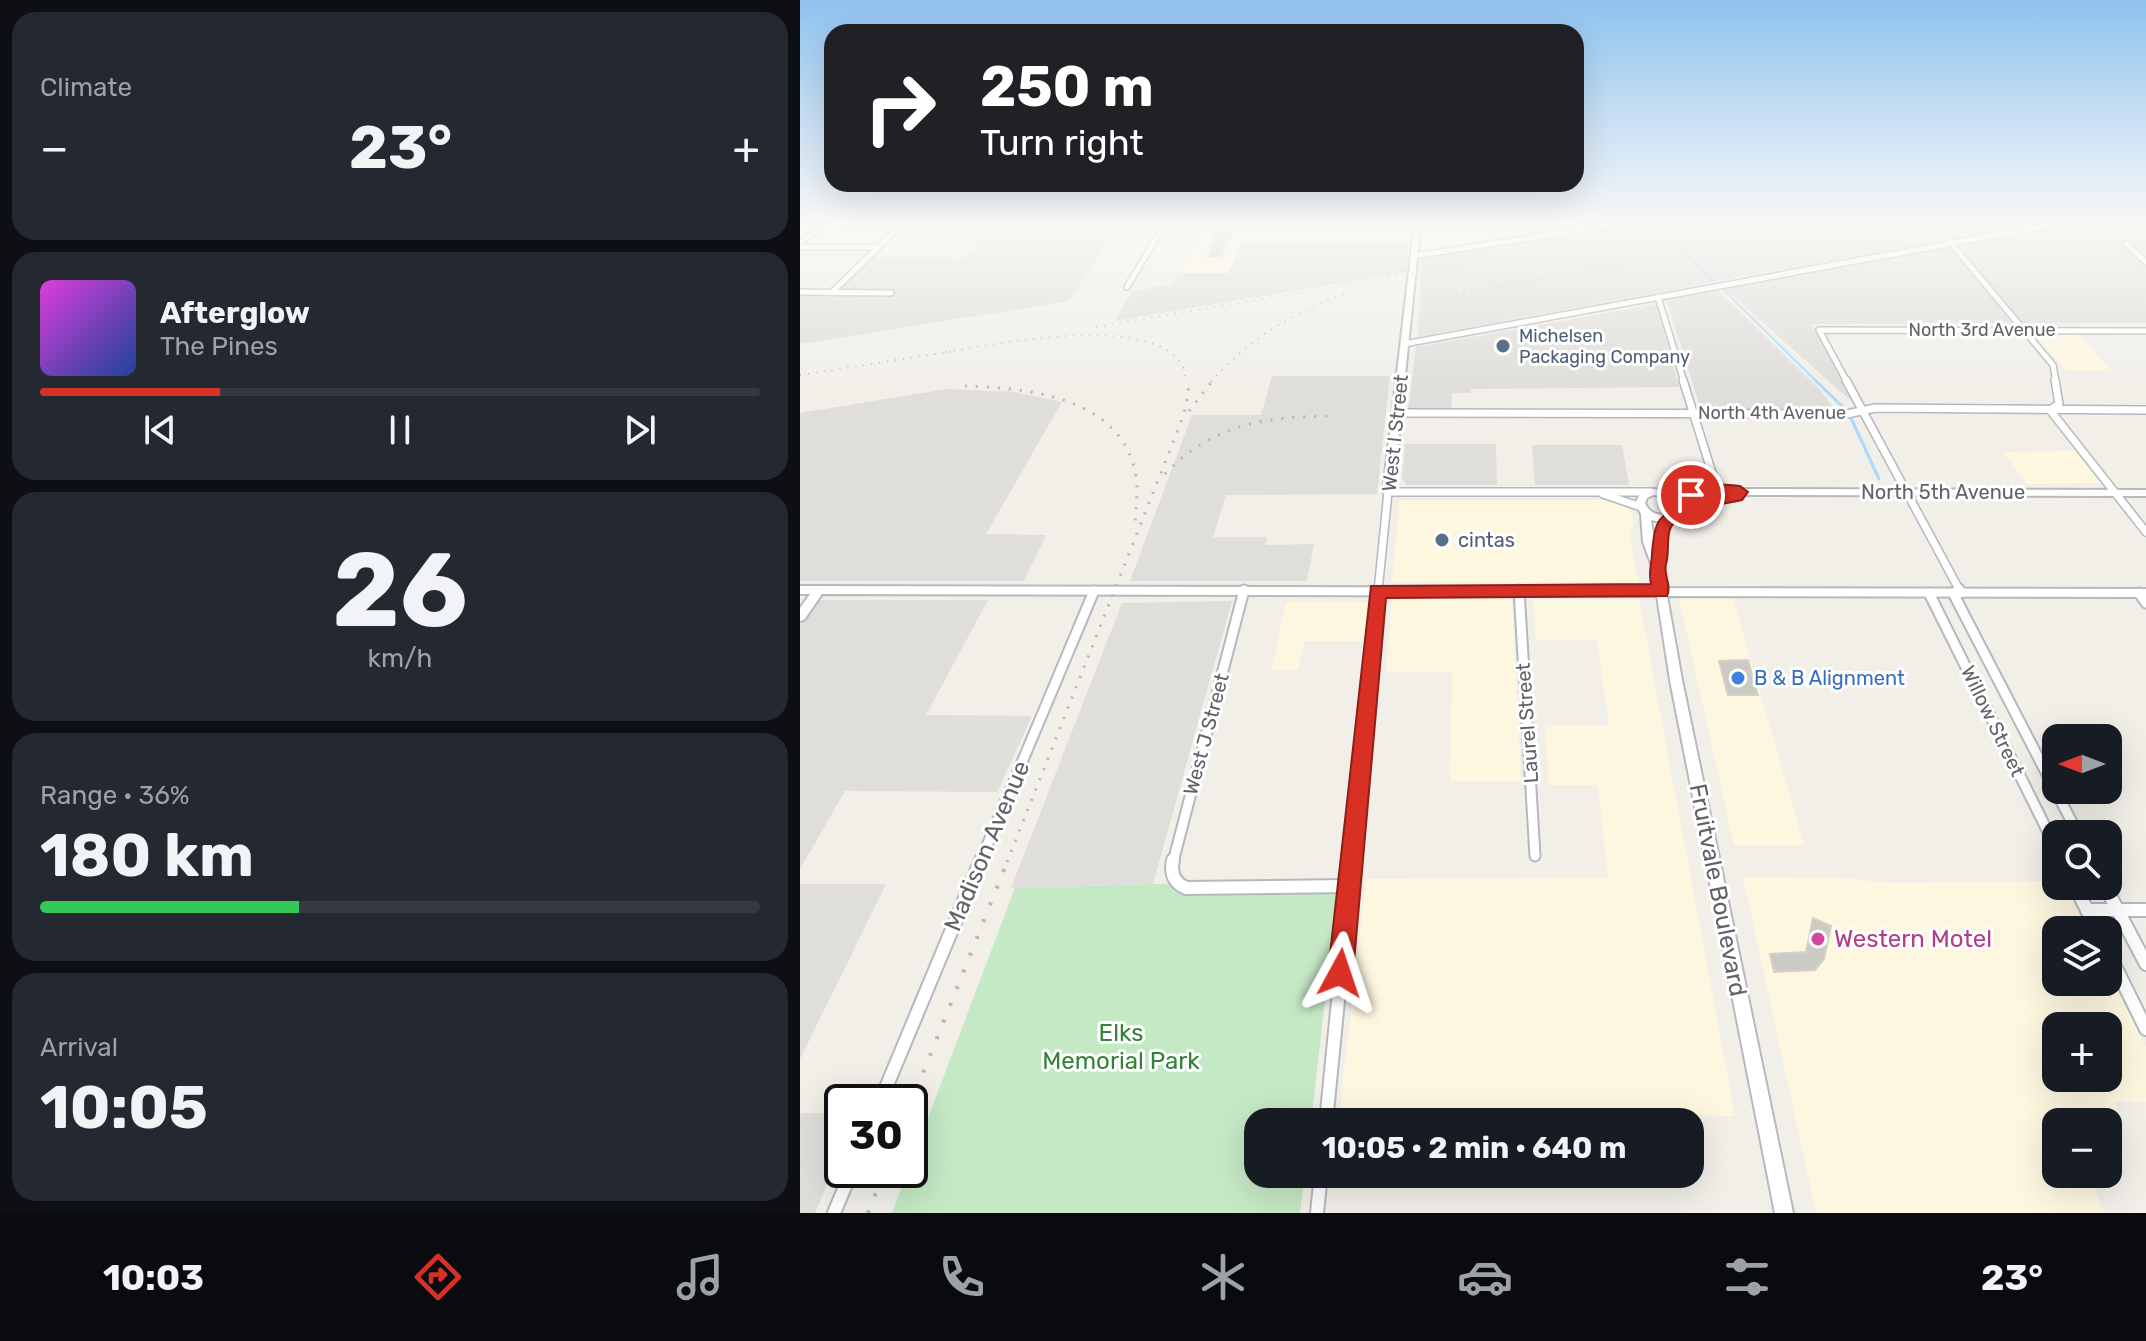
<!DOCTYPE html>
<meta charset="utf-8">
<style>
:root{--surface:#171b24;--page:#242831;--text:#f1f3f6;--muted:#9ea1a6;--line:#363941;--accent:#d93025}
body{margin:0;font-family:Rubik,sans-serif;background:var(--page);color:var(--text);height:100vh;display:flex;flex-direction:column;font-size:30px;white-space:nowrap}
*{box-sizing:border-box;margin:0}
p{font-size:26px;color:var(--muted)}
.icon{flex:none;width:44px;height:44px;fill:none;stroke:currentColor;stroke-width:2;stroke-linecap:round;stroke-linejoin:round}
.map{position:relative;flex:1;overflow:hidden}
.side{display:flex;flex-direction:column;gap:12px;padding:12px;background:#0d0f14;width:800px}
.side>*{flex:none}
.guide{position:absolute;left:24px;top:24px;width:760px;height:168px;border-radius:24px;box-shadow:0 8px 32px #0002;background:#202124;color:#fff;overflow:hidden}
.needle{width:52px;rotate:270deg}
.tools{position:absolute;left:1242px;top:724px;display:grid;gap:16px}
.tools a{display:grid;place-items:center;width:80px;height:80px;border-radius:16px;background:var(--surface);box-shadow:0 8px 32px #0002;font-size:40px}
.speed{position:absolute;left:24px;top:1084px;display:flex;gap:16px;font-size:40px;font-weight:700;text-align:center}
.speed>*{display:grid;place-content:center;width:104px;height:104px;border-radius:50%;background:var(--surface);box-shadow:0 8px 32px #0002;line-height:1}
.speed .limit{border:4px solid #111;border-radius:12px;background:#fff;color:#111}
.pin{position:absolute;display:grid;place-items:center;width:68px;height:68px;color:#fff;margin:-34px;border:4px solid #fff;border-radius:50%;box-shadow:0 2px 8px #0007}
.me{position:absolute;width:88px;margin:-44px;rotate:5deg;stroke-linejoin:round;filter:drop-shadow(0 0 6px #0008)}
.turn{display:flex;align-items:center;gap:28px;height:168px;padding:0 24px;font-size:36px}
.turn .icon{width:104px;height:104px;stroke-width:2.5}
.turn b{display:block;font-size:56px;line-height:68px}
.big{font-size:60px;font-weight:700;line-height:1.1}
.side .card{flex:1;display:flex;flex-direction:column;justify-content:center;gap:12px;min-width:0;padding:0 28px;border-radius:24px;background:var(--page)}
.side .dial{align-items:center;gap:0}
.dial b{font-size:104px;line-height:1}
.song{display:flex;align-items:center;gap:24px}
.cover{width:96px;height:96px;border-radius:12px;background:linear-gradient(135deg,hsl(300 70% 55%),hsl(220 70% 35%))}
.played{height:8px;border-radius:4px;background:linear-gradient(90deg,var(--accent) 25%,var(--line) 25%)}
.keys{display:flex;justify-content:space-around;direction:ltr}
.heat{display:flex;justify-content:space-between;align-items:center;font-size:44px;direction:ltr}
.charge{height:12px;border-radius:6px;background:linear-gradient(90deg,#34c759 36%,var(--line) 0)}
.trip{position:absolute;left:444px;top:1108px;width:460px;height:80px;border-radius:24px;background:var(--surface);box-shadow:0 8px 32px #0002;font-weight:700;line-height:80px;text-align:center}
.tab-bar{display:flex;height:128px;justify-content:space-around;align-items:center;background:#090b0e;color:var(--muted)}
.tab-bar .icon{width:56px;height:56px}
.tab-bar .selected{color:var(--accent)}
.tab-bar b{font-size:36px;color:var(--text)}
main{display:flex;flex:1;min-height:0}
.map>svg:first-child{display:block}
.commercial{fill:#fef7e0;fill-rule:evenodd}
.industrial{fill:#e0deda}
.green{fill:#c5e8c5}
.lines{fill:none;stroke-linecap:round;stroke-linejoin:round}
.stream-far1{stroke:#aadaff;stroke-width:2}
.stream{stroke:#aadaff;stroke-width:3}
.building{fill:#cccac5;stroke:#d6d1c6;stroke-width:2}
.street-far3-casing{stroke:#b5b8bc;stroke-width:8}
.street-far2-casing{stroke:#b5b8bc;stroke-width:10}
.street-far1-casing{stroke:#b5b8bc;stroke-width:13}
.street-casing{stroke:#b5b8bc;stroke-width:16}
.secondary-casing{stroke:#b6babf;stroke-width:4}
.street-far3{stroke:#fff;stroke-width:5}
.street-far2{stroke:#fff;stroke-width:7}
.street-far1{stroke:#fff;stroke-width:9}
.street{stroke:#fff;stroke-width:12}
.secondary{fill:#fff;fill-rule:evenodd}
.rail-far2{stroke:#b6b7b8;stroke-width:2;stroke-dasharray:1 7;stroke-linecap:butt}
.rail-far1{stroke:#b6b7b8;stroke-width:3;stroke-dasharray:2 9;stroke-linecap:butt}
.rail{stroke:#b6b7b8;stroke-width:4;stroke-dasharray:3 15;stroke-linecap:butt}
.route{fill:#d93025;stroke:#8d1f18;stroke-width:2}
.service-dot{fill:#5c6f8a;stroke:#fff;stroke-width:3}
.shop-dot{fill:#3f7fe0;stroke:#fff;stroke-width:3}
.hotel-dot{fill:#d1479c;stroke:#fff;stroke-width:3}
.labels{text-anchor:middle;stroke-width:6;stroke-linejoin:round;paint-order:stroke}
.far-street-label{font-size:18px;fill:#5f6368;stroke:#fff}
.far-service-label{font-size:18px;fill:#4e5e75;stroke:#fff;text-anchor:start}
.street-label{font-size:20px;fill:#5f6368;stroke:#fff}
.service-label{font-size:20px;fill:#4e5e75;stroke:#fff;text-anchor:start}
.shop-label{font-size:20px;fill:#366cbe;stroke:#fff;text-anchor:start}
.near-street-label{font-size:24px;fill:#5f6368;stroke:#fff}
.near-hotel-label{font-size:24px;fill:#b23c85;stroke:#fff;text-anchor:start}
.near-park-label{font-size:24px;fill:#348238;stroke:#fff}
</style>
<main>
<section class="side">
<div class="card"><p>Climate</p>
<div class="heat"><a>−</a><b class="big">23°</b><a>+</a></div>
</div>
<div class="card">
<div class="song"><i class="cover"></i><div><b>Afterglow</b><p>The Pines</p></div></div>
<div class="played"></div>
<div class="keys"><svg class="icon" aria-label="previous" viewBox="0 0 24 24"><path d="M18 5L8 12l10 7zM5 5v14"/></svg><svg class="icon" aria-label="pause" viewBox="0 0 24 24"><path d="M8 5v14M16 5v14"/></svg><svg class="icon" aria-label="next" viewBox="0 0 24 24"><path d="M6 5l10 7-10 7zM19 5v14"/></svg></div>
</div>
<div class="card dial"><b>26</b><p>km/h</p></div>
<div class="card"><p>Range · 36%</p><b class="big">180 km</b><div class="charge"></div></div>
<div class="card"><p>Arrival</p><b class="big">10:05</b></div>
</section>
<div class="map">
<svg width="1346" height="1213" viewBox="0 0 1346 1213">
<rect width="100%" height="100%" fill="#f1efe8"/>
<!-- commercial -->
<g class="commercial">
<path d="M0,220H102L75,245L0,244Z"/>
<path d="M407,220H608V242H442L428,273H379Z"/>
<path d="M625,220H834L623,252Z"/>
<path d="M1234,333H1277L1312,371H1266Z"/>
<path d="M1275,451L1300,483L1227,484L1204,452Z"/>
<path d="M600,500H814L831,510L834,522L830,535L838,583L592,582Z"/>
<path d="M879,598H933L1004,845H934Z"/>
<path d="M712,599L721,781H650L652,672H586L592,600Z"/>
<path d="M733,599H839L935,1116L540,1109L566,879L808,878L798,785H749L745,725H809L797,640H736Z"/>
<path d="M486,602H570L566,641H504L498,670H472Z"/>
<path d="M943,877L1042,878L1089,883L1256,881V886H1265L1287,930H1256V982H1308V971L1346,1047V1101L1315,1102L1318,1109L1262,1110L1266,1122H1256V1174H1288L1304,1213H1016ZM1256,1026H1308V1078H1256Z"/>
</g>
<!-- industrial -->
<g class="industrial">
<path d="M199,220H322L269,301L0,344V293H37L74,257L165,258Z"/>
<path d="M862,220H1346V323L1012,324L1051,401L924,288L985,275L982,269L618,337L622,259Z"/>
<path d="M441,242H608L606,272L314,321L333,291L373,284L379,273H428Z"/>
<path d="M917,289L1020,390L1035,410H901L866,298Z"/>
<path d="M857,304L879,387L671,389V393H652L651,409H608L616,347Z"/>
<path d="M472,376H590L577,494L426,495L413,537H467L466,545L514,544L507,581H330L392,415H461Z"/>
<path d="M147,389L214,392L262,402L186,534L246,535L224,581H0V413Z"/>
<path d="M605,444H696L697,485H606L602,478Z"/>
<path d="M732,445H822L829,485H735Z"/>
<path d="M16,600H188L126,715L232,716L197,792L45,791L0,869V623Z"/>
<path d="M432,601L353,884L211,888L322,603Z"/>
<path d="M0,884H86L0,1059Z"/>
<path d="M0,1113H42V1150L15,1213H0Z"/>
</g>
<!-- green -->
<path class="green" d="M539,879L511,1122H458V1174H505L500,1213H92L215,888Z"/>
<g class="lines">
<!-- stream-far1 -->
<g class="stream-far1">
<path d="M852,222L859,229"/>
<path d="M872,241L881,250"/>
<path d="M887,255L914,281"/>
<path d="M924,290L1017,382"/>
</g>
<!-- stream -->
<g class="stream">
<path d="M1015,380L1046,410"/>
<path d="M1051,418L1079,479"/>
</g>
</g>
<!-- building -->
<g class="building">
<path d="M420,220H432L426,232H432L421,256H408L416,238H411Z"/>
<path d="M948,660L958,695H928L919,661Z"/>
<path d="M1013,918L1031,926L1024,959L1015,970L974,972L970,954L1006,952Z"/>
</g>
<g class="lines">
<!-- street-far3 casing -->
<g class="street-far3-casing">
<g id="street-far3">
<path d="M1150,242L1253,365L1256,382"/>
<path d="M0,243L28,220"/>
<path d="M1326,244L1346,262"/>
<path d="M0,247H78"/>
<path d="M614,256L845,220"/>
<path d="M327,287L367,220"/>
<path d="M0,292L91,293"/>
<path d="M32,292L107,220"/>
<path d="M858,297L884,382"/>
<path d="M604,344L1279,220"/>
<path d="M1047,382L1019,330L1346,331"/>
</g>
</g>
<!-- street-far2 casing -->
<g class="street-far2-casing">
<g id="street-far2">
<path d="M883,380L917,489"/>
<path d="M1046,380L1160,591"/>
<path d="M1255,380L1259,404L1250,410L1346,532"/>
<path d="M597,413L1047,414L1075,408L1346,410"/>
<path d="M803,494L841,507"/>
<path d="M578,591L588,492H851"/>
</g>
</g>
<!-- street-far1 casing -->
<g class="street-far1-casing">
<g id="street-far1">
<path d="M1159,589L1161,593"/>
<path d="M719,590L735,856"/>
<path d="M1129,593L1256,848"/>
<path d="M1153,593L1278,834"/>
<path d="M1339,593L1346,603"/>
<path d="M180,862L294,591"/>
<path d="M373,862L444,590"/>
<path d="M552,862L578,589"/>
</g>
</g>
<!-- street casing -->
<g class="street-casing">
<g id="street">
<path d="M373,860C370,873 374,883 386,888L548,886"/>
<path d="M1275,886L1297,930"/>
<path d="M1305,886L1346,964"/>
<path d="M1287,910H1346"/>
<path d="M1308,952L1346,1029"/>
<path d="M80,1102L181,860"/>
<path d="M526,1122L552,860"/>
<path d="M34,1213L52,1170"/>
<path d="M517,1213L521,1174"/>
</g>
</g>
<!-- secondary casing -->
<g class="secondary-casing">
<g id="secondary">
<path d="M615,220H621L593,492L588,495L583,492Z"/>
<path d="M934,486L941,489L1346,490V496L940,495L933,492L919,495L921,497L919,499C901,504 873,511 867,531C864,539 866,548 865,557C864,571 863,573 866,588L1346,589V597L867,596L882,680L993,1213H975L870,680L857,596L22,594L4,620L0,621V608L10,594H0V586L855,588L852,566L843,542L841,514L835,503L840,494L853,489L890,493ZM853,495C862,495 869,498 874,505L873,510L867,515C857,515 849,513 845,503L847,498ZM880,498H900L883,504ZM851,520L861,522L856,532L855,546Z"/>
</g>
</g>
<!-- street-far3 -->
<use href="#street-far3" class="street-far3"/>
<!-- street-far2 -->
<use href="#street-far2" class="street-far2"/>
<!-- street-far1 -->
<use href="#street-far1" class="street-far1"/>
<!-- street -->
<use href="#street" class="street"/>
<!-- secondary -->
<use href="#secondary" class="secondary"/>
<!-- rail-far2 -->
<g class="rail-far2">
<path d="M648,296L1076,220"/>
<path d="M296,327L931,220"/>
<path d="M146,352C196,344 349,313 381,364C384,368 385,377 386,382"/>
<path d="M0,375L154,351"/>
<path d="M411,382C447,340 494,312 546,293"/>
</g>
<!-- rail-far1 -->
<g class="rail-far1">
<path d="M165,386C233,388 332,399 337,487C337,499 336,512 335,524"/>
<path d="M389,411L413,380"/>
<path d="M365,474C414,423 464,417 532,416"/>
<path d="M207,862L383,417L389,392L386,380"/>
</g>
<!-- rail -->
<g class="rail">
<path d="M110,1106L208,860"/>
<path d="M68,1213L85,1170"/>
</g>
</g>
<!-- sky -->
<linearGradient id="sky" x2="0" y2="1"><stop stop-color="#8fc3f1"/><stop offset="0.57" stop-color="#f9f8f5"/><stop offset="1" stop-color="#f9f8f5" stop-opacity="0"/></linearGradient>
<rect width="1346" height="389" fill="url(#sky)"/>
<!-- route -->
<path class="route" d="M917,484L940,486L948,492L942,500C923,505 873,507 869,533C867,544 869,554 866,564C863,575 872,585 867,596L586,598L553,973L549,982L540,986L531,982L528,973L571,586L851,584C848,568 852,566 852,553C855,519 858,516 888,500L883,495L886,491Z"/>
<!-- markers -->
<g class="service-dot">
<circle cx="703" cy="346" r="8"/>
<circle cx="642" cy="540" r="8"/>
</g>
<circle class="shop-dot" cx="938" cy="678" r="8"/>
<circle class="hotel-dot" cx="1018" cy="939" r="8"/>
<g class="labels">
<!-- far-street labels -->
<g class="far-street-label">
<text x="1182" y="336">North 3rd Avenue</text>
<text x="972" y="419">North 4th Avenue</text>
</g>
<!-- far-service labels -->
<g class="far-service-label">
<text x="719" y="342">Michelsen<tspan x="719" dy="21">Packaging Company</tspan></text>
</g>
<!-- street labels -->
<g class="street-label">
<text transform="translate(595 433) rotate(-84)" y="7">West I Street</text>
<text x="1143" y="499">North 5th Avenue</text>
<text transform="translate(1193 721) rotate(64)" y="7">Willow Street</text>
<text transform="translate(727 723) rotate(-94)" y="7">Laurel Street</text>
<text transform="translate(406 734) rotate(-75)" y="7">West J Street</text>
</g>
<!-- service labels -->
<g class="service-label">
<text x="658" y="547">cintas</text>
</g>
<!-- shop labels -->
<g class="shop-label">
<text x="954" y="685">B &amp; B Alignment</text>
</g>
<!-- near-street labels -->
<g class="near-street-label">
<text transform="translate(187 846) rotate(-67)" y="8">Madison Avenue</text>
<text transform="translate(918 890) rotate(79)" y="8">Fruitvale Boulevard</text>
</g>
<!-- near-hotel labels -->
<g class="near-hotel-label">
<text x="1034" y="947">Western Motel</text>
</g>
<!-- near-park labels -->
<g class="near-park-label">
<text x="321" y="1041">Elks<tspan x="321" dy="28">Memorial Park</tspan></text>
</g>
</g>
</svg>
<div class="tools">
<a><svg class="needle" viewBox="-14 -14 28 28"><path d="M0-13l5 13h-10z" fill="#e53935"/><path d="M0 13l5-13h-10z" fill="#9ea1a6"/></svg></a>
<a><svg class="icon" aria-label="search" viewBox="0 0 24 24"><circle cx="10" cy="10" r="6"/><path d="M15 15l6 6"/></svg></a>
<a><svg class="icon" aria-label="layers" viewBox="0 0 24 24"><path d="M12 4l9 5-9 5-9-5zM3 14l9 5 9-5"/></svg></a>
<a>+</a>
<a>−</a>
</div>
<div class="speed"><div class="limit">30</div></div>
<div class="pin" style="left:891px;top:495px;background:#d93025"><svg class="icon" aria-label="arrive" viewBox="0 0 24 24"><path d="M6 21V4h12l-3 4 3 4H6"/></svg></div>
<svg class="me" style="left:540px;top:973px" viewBox="-20 -20 40 40"><path d="M0-17L14 15 0 8-14 15z" fill="#d93025" stroke="#fff" stroke-width="4"/></svg>
<div class="trip">10:05 · 2 min · 640 m</div>
<div class="guide">
<div class="turn"><svg class="icon" aria-label="right" viewBox="0 0 24 24"><path d="M7 20v-9h11M14 6l5 5-5 5"/></svg><div><b>250 m</b>Turn right</div></div>
</div>
</div>
</main>
<nav class="tab-bar">
<b>10:03</b>
<svg class="icon selected" aria-label="directions" viewBox="0 0 24 24"><path d="M12 3l9 9-9 9-9-9zM9 14v-3h6M13 9l2 2-2 2"/></svg>
<svg class="icon" aria-label="music" viewBox="0 0 24 24"><path d="M9 18V5l10-2v13"/><circle cx="6" cy="18" r="3"/><circle cx="16" cy="16" r="3"/></svg>
<svg class="icon" aria-label="phone" viewBox="0 0 24 24"><path d="M5 4h4l2 5-3 2q2 4 5 5l2-3 5 2v4C11 20 4 13 5 4z"/></svg>
<svg class="icon" aria-label="climate" viewBox="0 0 24 24"><path d="M12 3v18M4 7l16 10M4 17L20 7"/></svg>
<svg class="icon" aria-label="car" viewBox="0 0 24 24"><path d="M5 17H2v-5l4-1 3-4h7l3 4 3 1v5h-3M9 17h6M6 11h13"/><circle cx="7" cy="17" r="2"/><circle cx="17" cy="17" r="2"/></svg>
<svg class="icon" aria-label="filters" viewBox="0 0 24 24"><path d="M4 7h16M4 17h16"/><circle cx="9" cy="7" r="2"/><circle cx="15" cy="17" r="2"/></svg>
<b>23°</b>
</nav>
